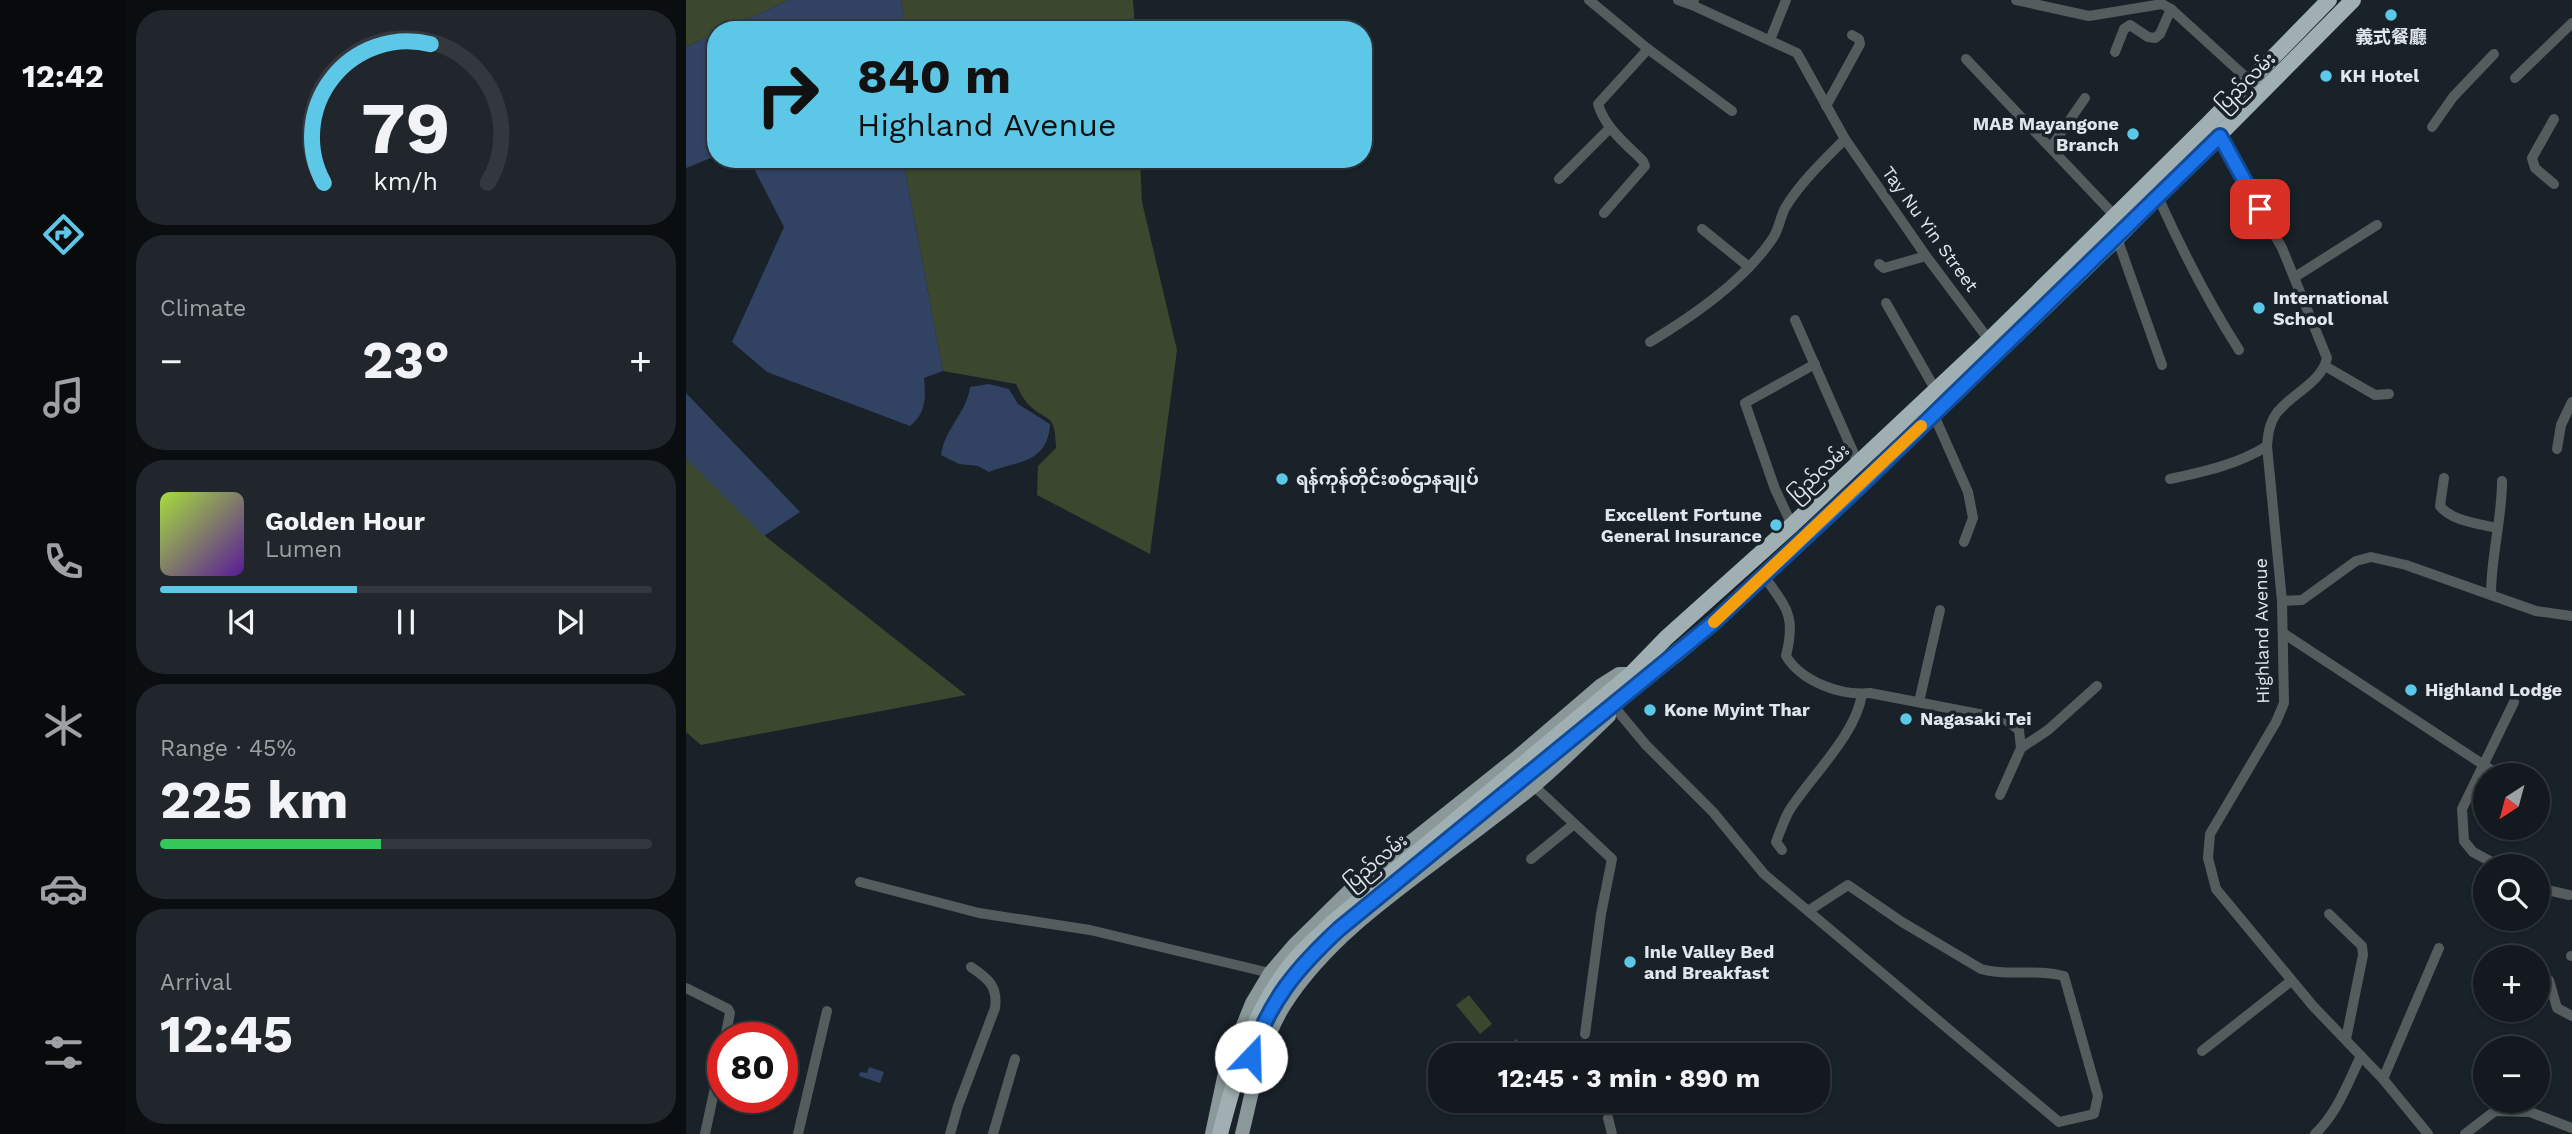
<!DOCTYPE html>
<meta charset="utf-8">
<style>
:root{--surface:#13191f;--page:#20262c;--text:#f1f3f6;--muted:#9da0a4;--line:#32383d;--accent:#5dc7e8}
body{margin:0;font-family:"Work Sans","Noto Sans SC","Noto Sans Myanmar",sans-serif;background:var(--page);color:var(--text);height:100vh;display:flex;flex-direction:column;font-size:26px;white-space:nowrap}
*{box-sizing:border-box;margin:0}
p{font-size:23px;color:var(--muted)}
.icon{flex:none;width:38px;height:38px;fill:none;stroke:currentColor;stroke-width:2;stroke-linecap:round;stroke-linejoin:round}
.map{position:relative;flex:1;overflow:hidden}
.sheet{display:flex;flex-direction:column;gap:10px;padding:10px;background:#0a0e11;width:560px}
.sheet>*{flex:none}
.banner{position:absolute;left:21px;top:21px;width:665px;height:147px;border-radius:28px;box-shadow:0 2px 5px #0004,0 0 0 2px var(--line);background:#5dc7e8;color:#111;overflow:hidden}
.needle{width:46px;rotate:216deg}
.tools{position:absolute;left:1787px;top:763px;display:grid;gap:14px}
.tools a{display:grid;place-items:center;width:77px;height:77px;border-radius:50%;background:var(--surface);box-shadow:0 2px 5px #0004,0 0 0 2px var(--line);font-size:35px}
.speed{position:absolute;left:21px;top:1022px;display:flex;gap:14px;font-size:35px;font-weight:700;text-align:center}
.speed>*{display:grid;place-content:center;width:91px;height:91px;border-radius:50%;background:var(--surface);box-shadow:0 2px 5px #0004,0 0 0 2px var(--line);line-height:1}
.speed .limit{border:10px solid #d22;background:#fff;color:#111}
.pin{position:absolute;display:grid;place-items:center;width:60px;height:60px;color:#fff;margin:-30px;border-radius:14px;box-shadow:0 4px 10px #0006}
.me{position:absolute;width:77px;margin:-38px;rotate:21deg;stroke-linejoin:round;filter:drop-shadow(0 0 5px #0008)}
.turn{display:flex;align-items:center;gap:24px;height:147px;padding:0 35px;font-size:32px}
.turn .icon{width:91px;height:91px;stroke-width:2.5}
.turn b{display:block;font-size:49px;line-height:60px}
.big{font-size:52px;font-weight:700;line-height:1.1}
.sheet .tile{flex:1;display:flex;flex-direction:column;justify-content:center;gap:10px;min-width:0;padding:0 24px;border-radius:28px;background:var(--page)}
.sheet .dial{align-items:center;gap:0}
.dial svg{height:182px;overflow:visible;fill:none;stroke:var(--line);stroke-width:7;stroke-linecap:round;text-anchor:middle}
.dial text{fill:var(--text);stroke:none}
.song{display:flex;align-items:center;gap:21px}
.cover{width:84px;height:84px;border-radius:10px;background:linear-gradient(135deg,hsl(80 70% 55%),hsl(270 70% 35%))}
.played{height:7px;border-radius:4px;background:linear-gradient(90deg,var(--accent) 40%,var(--line) 40%)}
.keys{display:flex;justify-content:space-around;direction:ltr}
.heat{display:flex;justify-content:space-between;align-items:center;font-size:38px;direction:ltr}
.charge{height:10px;border-radius:5px;background:linear-gradient(90deg,#34c759 45%,var(--line) 0)}
.trip{position:absolute;left:742px;top:1043px;width:402px;height:70px;border-radius:28px;background:var(--surface);box-shadow:0 2px 5px #0004,0 0 0 2px var(--line);font-weight:700;line-height:70px;text-align:center}
main{display:flex;flex:1;min-height:0}
.dock{display:flex;flex-direction:column;width:126px;justify-content:space-around;align-items:center;background:#080a0c;color:var(--muted)}
.dock .icon{width:49px;height:49px}
.dock .current{color:var(--accent)}
.dock b{font-size:32px;color:var(--text)}
.map>svg:first-child{display:block}
.green{fill:#3b482e}
.water{fill:#314263}
.lines{fill:none;stroke-linecap:round;stroke-linejoin:round}
.minor{stroke:#555c5d;stroke-width:10}
.major{stroke:#8a989a;stroke-width:14}
.highway{stroke:#9fafb2;stroke-width:16}
.highway-bridge{stroke:#9fafb2;stroke-width:16}
.route-casing{stroke:#114b97;stroke-width:18}
.route{stroke:#1a73e8;stroke-width:12}
.slow{stroke:#f59e0b;stroke-width:12}
.poi-dot{fill:#5dc7e8;stroke:#192129;stroke-width:2.5}
.labels{text-anchor:middle;stroke-width:7;stroke-linejoin:round;paint-order:stroke}
.poi-label{font-size:18px;font-weight:bold;fill:#e1e6eb;stroke:#192129;text-anchor:start}
.street-label{font-size:18px;fill:#e1e6eb;stroke:#192129}
</style>
<main>
<nav class="dock">
<b>12:42</b>
<svg class="icon current" aria-label="directions" viewBox="0 0 24 24"><path d="M12 3l9 9-9 9-9-9zM9 14v-3h6M13 9l2 2-2 2"/></svg>
<svg class="icon" aria-label="music" viewBox="0 0 24 24"><path d="M9 18V5l10-2v13"/><circle cx="6" cy="18" r="3"/><circle cx="16" cy="16" r="3"/></svg>
<svg class="icon" aria-label="phone" viewBox="0 0 24 24"><path d="M5 4h4l2 5-3 2q2 4 5 5l2-3 5 2v4C11 20 4 13 5 4z"/></svg>
<svg class="icon" aria-label="climate" viewBox="0 0 24 24"><path d="M12 3v18M4 7l16 10M4 17L20 7"/></svg>
<svg class="icon" aria-label="car" viewBox="0 0 24 24"><path d="M5 17H2v-5l4-1 3-4h7l3 4 3 1v5h-3M9 17h6M6 11h13"/><circle cx="7" cy="17" r="2"/><circle cx="17" cy="17" r="2"/></svg>
<svg class="icon" aria-label="filters" viewBox="0 0 24 24"><path d="M4 7h16M4 17h16"/><circle cx="9" cy="7" r="2"/><circle cx="15" cy="17" r="2"/></svg>
</nav>
<section class="sheet">
<div class="tile dial"><svg viewBox="0 0 100 80">
<path d="M14 69A42 42 0 1 1 86 69"/>
<path d="M14 69A42 42 0 0 1 61 8" stroke="#5dc7e8"/>
<text x="50" y="56" font-size="32" font-weight="700">79</text>
<text x="50" y="72" font-size="11">km/h</text>
</svg></div>
<div class="tile"><p>Climate</p>
<div class="heat"><a>−</a><b class="big">23°</b><a>+</a></div>
</div>
<div class="tile">
<div class="song"><i class="cover"></i><div><b>Golden Hour</b><p>Lumen</p></div></div>
<div class="played"></div>
<div class="keys"><svg class="icon" aria-label="previous" viewBox="0 0 24 24"><path d="M18 5L8 12l10 7zM5 5v14"/></svg><svg class="icon" aria-label="pause" viewBox="0 0 24 24"><path d="M8 5v14M16 5v14"/></svg><svg class="icon" aria-label="next" viewBox="0 0 24 24"><path d="M6 5l10 7-10 7zM19 5v14"/></svg></div>
</div>
<div class="tile"><p>Range · 45%</p><b class="big">225 km</b><div class="charge"></div></div>
<div class="tile"><p>Arrival</p><b class="big">12:45</b></div>
</section>
<div class="map">
<svg width="1886" height="1134" viewBox="0 0 1886 1134">
<rect width="100%" height="100%" fill="#192129"/>
<!-- green -->
<g class="green">
<path d="M0,0H103L38,30H30V33L0,47Z"/>
<path d="M215,0H447L449,30H220Z"/>
<path d="M217,159H454L456,202L491,350L464,554L351,495L352,466L370,448C369,412 363,424 342,404C337,399 333,390 330,384L257,371Z"/>
<path d="M0,458L79,536L280,695L15,745L0,732Z"/>
<path d="M783,995L806,1024L794,1034L770,1005Z"/>
</g>
<!-- water -->
<g class="water">
<path d="M103,0H215L220,30H38Z"/>
<path d="M30,33V156L0,168V47Z"/>
<path d="M63,159H217L257,371L238,378C240,398 240,413 224,426L81,372L46,342L98,227Z"/>
<path d="M303,384L323,389L332,404L364,424C362,463 332,461 303,472L292,466L273,464L255,455C259,428 281,412 284,387Z"/>
<path d="M0,393L114,512L78,536L0,458Z"/>
<path d="M830,1039L845,1055H825L819,1048Z"/>
<path d="M183,1067L198,1072L194,1083L173,1076L174,1072L181,1073Z"/>
</g>
<g class="lines">
<!-- minor -->
<g class="minor">
<path d="M903,0L962,49L1046,111"/>
<path d="M992,0L1006,5"/>
<path d="M1008,0L1006,5L1111,53L1159,139L1240,256L1303,340"/>
<path d="M1330,0L1403,16L1476,4L1485,9L1564,81"/>
<path d="M1084,40L1100,0"/>
<path d="M1429,52L1438,29L1444,25L1462,37L1469,38L1474,34L1485,9"/>
<path d="M1280,59L1429,216"/>
<path d="M1829,78L1886,23"/>
<path d="M1140,106L1174,44L1173,39L1166,35"/>
<path d="M1746,127L1767,97L1808,54"/>
<path d="M1531,133L1596,248L1641,358C1635,384 1604,394 1590,414C1583,424 1582,435 1581,446L1596,601L1598,703L1590,722L1524,834L1522,858L1530,889L1627,1006L1697,1079L1742,1134"/>
<path d="M1365,147L1399,98"/>
<path d="M873,179L924,128"/>
<path d="M1868,184L1849,168L1846,158L1868,119"/>
<path d="M1472,197C1496,250 1521,300 1553,350"/>
<path d="M918,213L959,166L957,161C940,144 919,128 912,104L962,49"/>
<path d="M1016,229L1063,267"/>
<path d="M1431,238L1476,365"/>
<path d="M1193,264L1198,268L1240,256"/>
<path d="M1609,277L1691,225"/>
<path d="M1200,303L1249,389"/>
<path d="M1109,320L1172,463"/>
<path d="M964,342C1008,315 1058,281 1087,238C1093,229 1094,218 1099,208C1114,183 1138,160 1159,139"/>
<path d="M1639,366L1689,395L1703,394"/>
<path d="M1247,413L1282,492L1287,518L1278,542"/>
<path d="M1871,449L1875,425L1886,402"/>
<path d="M1758,478L1754,506C1765,521 1794,524 1811,528"/>
<path d="M1484,479C1517,472 1553,464 1581,446"/>
<path d="M1106,525L1089,489L1059,403L1129,364"/>
<path d="M1078,576C1101,609 1110,615 1100,656C1116,682 1155,696 1184,693L1319,719L1333,730L1335,748L1314,795"/>
<path d="M1805,595C1805,555 1816,520 1816,481"/>
<path d="M1596,601L1616,600L1670,561L1685,557L1720,565L1850,611L1886,616"/>
<path d="M1597,633L1813,775"/>
<path d="M1233,702L1254,610"/>
<path d="M930,709L960,745L1027,812L1078,874L1373,1122L1408,1114L1412,1096L1378,976C1350,968 1322,977 1295,969L1216,922L1162,885L1122,911"/>
<path d="M1335,748L1362,730L1411,686"/>
<path d="M848,786L926,859L915,914L899,1034"/>
<path d="M1096,850L1090,842C1094,832 1098,820 1103,811C1125,776 1170,735 1176,694"/>
<path d="M845,859L888,824"/>
<path d="M1813,866L1787,852L1778,841L1776,809L1828,702"/>
<path d="M174,882L293,913L404,930L584,973"/>
<path d="M1852,888L1883,895"/>
<path d="M1643,914L1676,946L1677,955L1660,1039"/>
<path d="M1885,956H1886"/>
<path d="M1863,980L1871,1008L1886,1016"/>
<path d="M0,988L42,1009L44,1013L39,1038"/>
<path d="M1516,1051L1605,981"/>
<path d="M1697,1079L1753,948"/>
<path d="M922,1118L926,1134"/>
<path d="M19,1134L37,1050"/>
<path d="M112,1134L141,1011"/>
<path d="M264,1134L272,1106L309,1008C312,987 303,979 285,967"/>
<path d="M307,1134L329,1059"/>
<path d="M1629,1134C1652,1112 1661,1084 1675,1056"/>
<path d="M1779,1134L1809,1111L1844,1112L1886,1128"/>
</g>
<!-- major -->
<g class="major">
<path d="M526,1134L540,1068L566,1003L584,973L608,945L663,891L830,758L914,686L933,674H945"/>
<path d="M556,1134C567,1089 574,1044 599,1004C642,937 712,890 774,843C799,824 825,805 849,785C875,763 899,739 923,716"/>
</g>
<!-- highway -->
<g class="highway">
<path d="M944,675L980,638L1106,525L1303,340L1522,124L1643,0"/>
<path d="M950,684L992,653L1027,623L1174,486L1431,238L1667,0"/>
</g>
<!-- highway-bridge -->
<g class="highway-bridge">
<path d="M832,784L950,684"/>
<path d="M534,1134C551,1070 568,1004 614,954C624,943 635,934 645,924L944,675"/>
</g>
</g>
<g class="lines">
<!-- route casing -->
<g class="route-casing">
<path id="route" d="M565,1057C583,1001 611,968 653,929L1027,623L1174,486L1534,136L1574,209"/>
</g>
<!-- route -->
<use href="#route" class="route"/>
<!-- slow -->
<path class="slow" d="M1028,622L1235,426"/>
</g>
<!-- markers -->
<g class="poi-dot">
<circle cx="1705" cy="15" r="7"/>
<circle cx="1640" cy="76" r="7"/>
<circle cx="1447" cy="134" r="7"/>
<circle cx="1573" cy="308" r="7"/>
<circle cx="596" cy="479" r="7"/>
<circle cx="1090" cy="525" r="7"/>
<circle cx="1725" cy="690" r="7"/>
<circle cx="964" cy="710" r="7"/>
<circle cx="1220" cy="719" r="7"/>
<circle cx="944" cy="962" r="7"/>
</g>
<g class="labels">
<!-- poi labels -->
<g class="poi-label">
<text x="1705" y="43" text-anchor="middle">義式餐廳</text>
<text x="1654" y="82">KH Hotel</text>
<text x="1433" y="130" text-anchor="end">MAB Mayangone<tspan x="1433" dy="21">Branch</tspan></text>
<text x="1587" y="304">International<tspan x="1587" dy="21">School</tspan></text>
<text x="610" y="485">ရန်ကုန်တိုင်းစစ်ဌာနချုပ်</text>
<text x="1076" y="521" text-anchor="end">Excellent Fortune<tspan x="1076" dy="21">General Insurance</tspan></text>
<text x="1739" y="696">Highland Lodge</text>
<text x="978" y="716">Kone Myint Thar</text>
<text x="1234" y="725">Nagasaki Tei</text>
<text x="958" y="958">Inle Valley Bed<tspan x="958" dy="21">and Breakfast</tspan></text>
</g>
<!-- street labels -->
<g class="street-label">
<text transform="translate(1560 82) rotate(-45)" y="6">ပြည်လမ်း</text>
<text transform="translate(1244 229) rotate(54)" y="6">Tay Nu Yin Street</text>
<text transform="translate(1133 473) rotate(-43)" y="6">ပြည်လမ်း</text>
<text transform="translate(1576 631) rotate(-91)" y="6">Highland Avenue</text>
<text transform="translate(690 862) rotate(-40)" y="6">ပြည်လမ်း</text>
</g>
</g>
</svg>
<div class="tools">
<a><svg class="needle" viewBox="-14 -14 28 28"><path d="M0-13l5 13h-10z" fill="#e53935"/><path d="M0 13l5-13h-10z" fill="#9da0a4"/></svg></a>
<a><svg class="icon" aria-label="search" viewBox="0 0 24 24"><circle cx="10" cy="10" r="6"/><path d="M15 15l6 6"/></svg></a>
<a>+</a>
<a>−</a>
</div>
<div class="speed"><div class="limit">80</div></div>
<div class="pin" style="left:1574px;top:209px;background:#d93025"><svg class="icon" aria-label="arrive" viewBox="0 0 24 24"><path d="M6 21V4h12l-3 4 3 4H6"/></svg></div>
<svg class="me" style="left:565px;top:1057px" viewBox="-20 -20 40 40"><circle r="19" fill="#fff"/><path d="M0-13L10 11 0 6-10 11z" fill="#1a73e8"/></svg>
<div class="trip">12:45 · 3 min · 890 m</div>
<div class="banner">
<div class="turn"><svg class="icon" aria-label="right" viewBox="0 0 24 24"><path d="M7 20v-9h11M14 6l5 5-5 5"/></svg><div><b>840 m</b>Highland Avenue</div></div>
</div>
</div>
</main>
